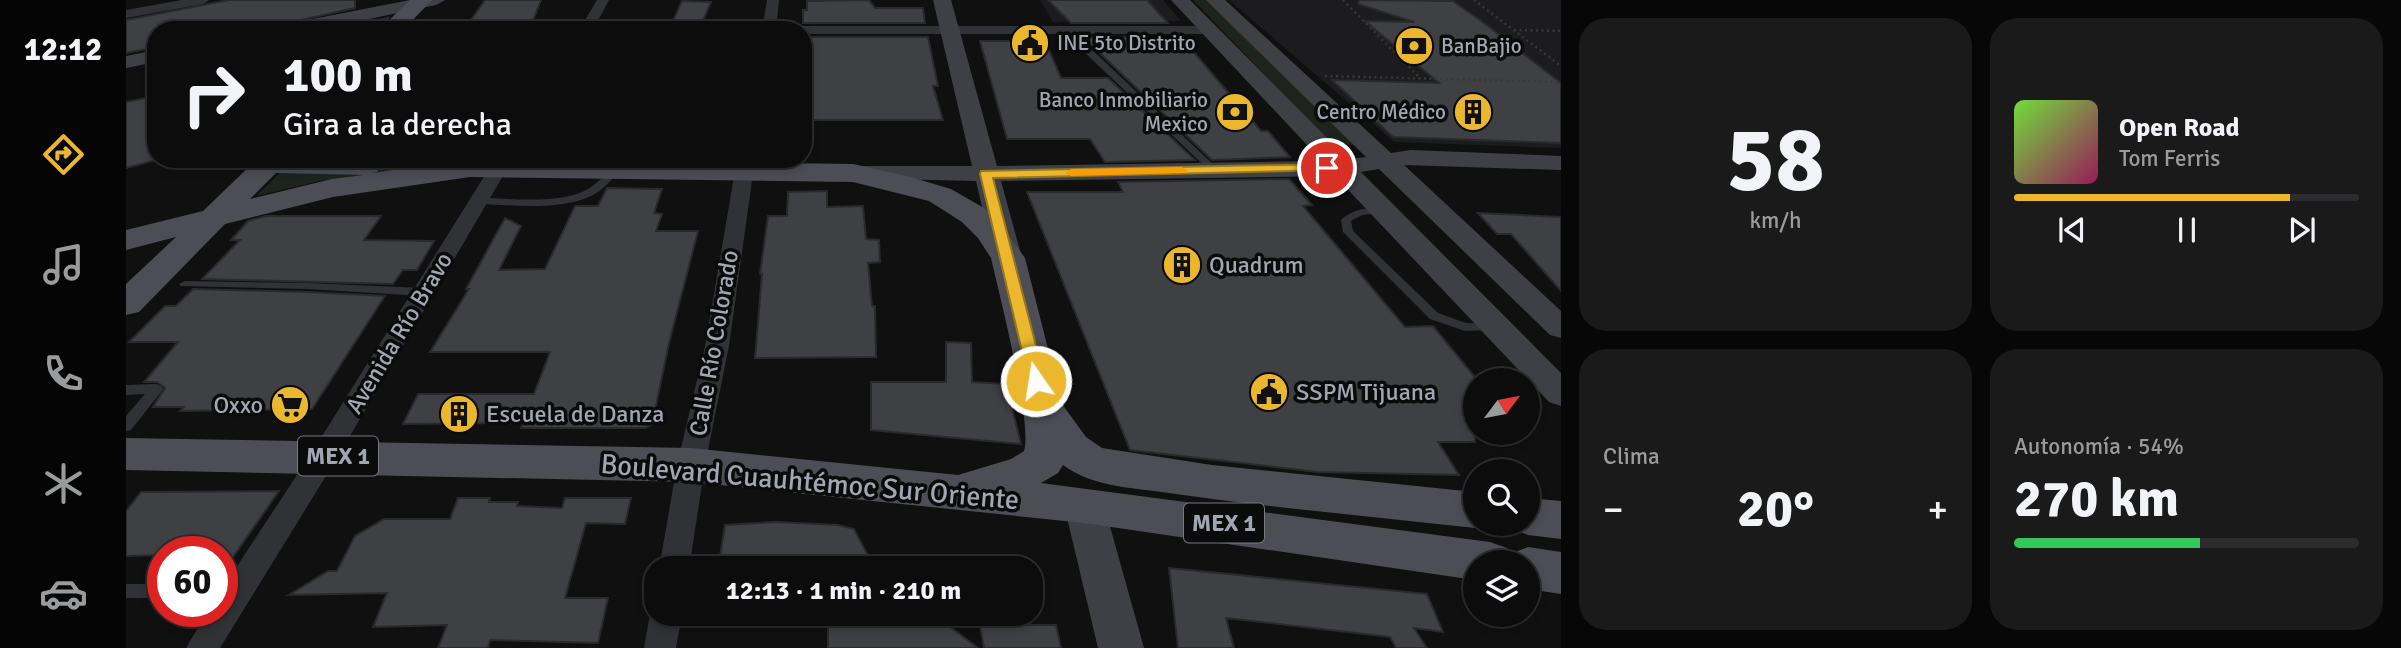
<!DOCTYPE html>
<html lang="es">
<meta charset="utf-8">
<style>
:root{--surface:#0c0c0d;--page:#1a1a1b;--text:#f1f3f6;--muted:#9a9b9d;--line:#2c2c2e;--accent:#eab72f}
body{margin:0;font-family:Signika,sans-serif;background:var(--page);color:var(--text);height:100vh;display:flex;flex-direction:column;font-size:26px;white-space:nowrap}
*{box-sizing:border-box;margin:0}
p{font-size:23px;color:var(--muted)}
.icon{flex:none;width:38px;height:38px;fill:none;stroke:currentColor;stroke-width:2;stroke-linecap:round;stroke-linejoin:round}
.map{position:relative;flex:1;overflow:hidden}
.panel{display:flex;flex-direction:column;gap:18px;padding:18px;background:#070707;width:840px}
.panel>*{flex:none}
.hud{position:absolute;left:21px;top:21px;width:665px;height:147px;border-radius:28px;box-shadow:0 4px 10px #0003,0 0 0 2px var(--line);background:#0c0c0d;color:var(--text);overflow:hidden}
.needle{width:46px;rotate:58deg}
.fabs{position:absolute;left:1337px;top:368px;display:grid;gap:14px}
.fabs a{display:grid;place-items:center;width:77px;height:77px;border-radius:50%;background:var(--surface);box-shadow:0 4px 10px #0003,0 0 0 2px var(--line);font-size:35px}
.speed{position:absolute;left:21px;top:536px;display:flex;gap:14px;font-size:35px;font-weight:700;text-align:center}
.speed>*{display:grid;place-content:center;width:91px;height:91px;border-radius:50%;background:var(--surface);box-shadow:0 4px 10px #0003,0 0 0 2px var(--line);line-height:1}
.speed .limit{border:10px solid #d22;background:#fff;color:#111}
.pin{position:absolute;display:grid;place-items:center;width:60px;height:60px;color:#fff;margin:-30px;border:4px solid #fff;border-radius:50%;box-shadow:0 2px 7px #0007}
.me{position:absolute;width:77px;margin:-38px;rotate:347deg;stroke-linejoin:round;filter:drop-shadow(0 0 5px #0008)}
.turn{display:flex;align-items:center;gap:24px;height:147px;padding:0 21px;font-size:32px}
.turn .icon{width:91px;height:91px;stroke-width:2.5}
.turn b{display:block;font-size:49px;line-height:60px}
.big{font-size:52px;font-weight:700;line-height:1.1}
.panel .widget{flex:1;display:flex;flex-direction:column;justify-content:center;gap:10px;min-width:0;padding:0 24px;border-radius:28px;background:var(--page)}
.panel .dial{align-items:center;gap:0}
.dial b{font-size:91px;line-height:1}
.song{display:flex;align-items:center;gap:21px}
.cover{width:84px;height:84px;border-radius:10px;background:linear-gradient(135deg,hsl(100 70% 55%),hsl(330 70% 35%))}
.played{height:7px;border-radius:4px;background:linear-gradient(90deg,var(--accent) 80%,var(--line) 80%)}
.keys{display:flex;justify-content:space-around;direction:ltr}
.heat{display:flex;justify-content:space-between;align-items:center;font-size:38px;direction:ltr}
.charge{height:10px;border-radius:5px;background:linear-gradient(90deg,#34c759 54%,var(--line) 0)}
.panel .tiles{flex:1;display:grid;gap:18px;grid-template-columns:repeat(2,1fr)}
.trip{position:absolute;left:518px;top:556px;width:399px;height:70px;border-radius:28px;background:var(--surface);box-shadow:0 4px 10px #0003,0 0 0 2px var(--line);font-weight:700;line-height:70px;text-align:center}
main{display:flex;flex:1;min-height:0}
.tabs{display:flex;flex-direction:column;width:126px;justify-content:space-around;align-items:center;background:#050505;color:var(--muted)}
.tabs .icon{width:49px;height:49px}
.tabs .current{color:var(--accent)}
.tabs b{font-size:32px;color:var(--text)}
.map>svg:first-child{display:block}
.built{fill:#1c1c1e}
.green{fill:#1d241e}
.building{fill:#3f4044;stroke:#2a2a2d;stroke-width:2}
.lines{fill:none;stroke-linecap:round;stroke-linejoin:round}
.path{stroke:#37383d;stroke-width:2.5;stroke-dasharray:2 3.5;stroke-linecap:butt}
.lane{fill:#313236;fill-rule:evenodd}
.street{fill:#313236;fill-rule:evenodd}
.secondary{fill:#3f4046;fill-rule:evenodd}
.primary{fill:#4d4e55;fill-rule:evenodd}
.route{fill:#eab72f;stroke:#98771f;stroke-width:2}
.slow{fill:#f59e0b}
.labels{text-anchor:middle;stroke-width:7;stroke-linejoin:round;paint-order:stroke}
.far-poi-label{font-size:21px;fill:#a2a6b2;stroke:#0b0b0c;text-anchor:start}
.shield{fill:#0b0b0c;stroke:#757880;stroke-width:2}
.shield-label{font-size:23px;font-weight:bold;fill:#a2a6b2}
.poi-label{font-size:24px;fill:#a2a6b2;stroke:#0b0b0c;text-anchor:start}
.street-label{font-size:24px;fill:#a2a6b2;stroke:#0b0b0c}
.near-street-label{font-size:28px;fill:#a2a6b2;stroke:#0b0b0c}
</style>
<main>
<nav class="tabs">
<b>12:12</b>
<svg class="icon current" aria-label="directions" viewBox="0 0 24 24"><path d="M12 3l9 9-9 9-9-9zM9 14v-3h6M13 9l2 2-2 2"/></svg>
<svg class="icon" aria-label="music" viewBox="0 0 24 24"><path d="M9 18V5l10-2v13"/><circle cx="6" cy="18" r="3"/><circle cx="16" cy="16" r="3"/></svg>
<svg class="icon" aria-label="phone" viewBox="0 0 24 24"><path d="M5 4h4l2 5-3 2q2 4 5 5l2-3 5 2v4C11 20 4 13 5 4z"/></svg>
<svg class="icon" aria-label="climate" viewBox="0 0 24 24"><path d="M12 3v18M4 7l16 10M4 17L20 7"/></svg>
<svg class="icon" aria-label="car" viewBox="0 0 24 24"><path d="M5 17H2v-5l4-1 3-4h7l3 4 3 1v5h-3M9 17h6M6 11h13"/><circle cx="7" cy="17" r="2"/><circle cx="17" cy="17" r="2"/></svg>
</nav>
<div class="map">
<svg width="1435" height="648" viewBox="0 0 1435 648">
<rect width="100%" height="100%" fill="#101011"/>
<!-- built -->
<g class="built">
<path d="M914,0H1037L1055,21L927,22Z"/>
<path d="M1103,0H1435V148L1268,142Z"/>
</g>
<!-- green -->
<g class="green">
<path d="M1067,0H1083L1231,144L1209,148Z"/>
<path d="M160,167L290,170L194,181L130,196Z"/>
</g>
<!-- building -->
<g class="building">
<path d="M103,0H229V8L130,30H30V47L0,53V20Z"/>
<path d="M359,0H415L406,23H343Z"/>
<path d="M743,0L749,8H797L799,23H677V10H681V1Z"/>
<path d="M922,0H1021L1042,23H945Z"/>
<path d="M1233,0L1327,1L1358,23L1435,83V143L1267,137L1206,80L1313,83L1239,21L1288,22L1232,4Z"/>
<path d="M556,1L585,2L576,23H546Z"/>
<path d="M262,18L250,30H208L209,29Z"/>
<path d="M677,37H802L812,86H807L817,120H677Z"/>
<path d="M957,37H1055L1135,131H1142L1164,157L1086,160Z"/>
<path d="M854,41H919L935,78H982L1069,160L979,162L964,139H881Z"/>
<path d="M30,96V160L0,168V102Z"/>
<path d="M1163,179L1186,205L1177,206L1279,327L1307,326L1349,377V442H1312L1333,475L1192,472L1004,450L901,192H997L992,182Z"/>
<path d="M481,188L536,189L528,213L536,214L530,231H572L543,343L526,425L519,428H395L397,423L277,424L292,394H408L424,352H304L343,289H340L379,218L395,226L373,270L419,269L449,206H472Z"/>
<path d="M701,191V207L737,206L740,239L753,240L754,262L742,263L746,306H749L750,357L629,358L636,274H634L642,216H661L662,192Z"/>
<path d="M1352,213L1435,217V291L1385,234H1371Z"/>
<path d="M140,216H255L238,240L308,241L291,270H277L267,284L76,279L114,240H105L122,221Z"/>
<path d="M67,289L181,292L259,296L186,409L54,411L58,407H27L39,388L31,382H18L52,342H3L39,306H50Z"/>
<path d="M820,342L845,343L846,382L880,384L895,444L745,430V382H820Z"/>
<path d="M153,491L96,573V551H37V555L0,556V511L15,492Z"/>
<path d="M332,498H364L363,502H392L391,506L436,508L439,498H505L499,524L460,523L439,598H482L472,643L364,640L362,648H312L321,625L247,627L261,593L163,595L202,571H211L229,536L258,519H324Z"/>
<path d="M650,522L712,525L728,529L749,569H702V566L642,563L640,569H592L599,525Z"/>
<path d="M1043,568L1301,594L1317,632L1288,628L1301,648H1270L1264,637L1100,618L1108,648H1052Z"/>
<path d="M702,614H808L811,626H823L852,648H702Z"/>
<path d="M852,614H886L883,625H930L935,648H858Z"/>
</g>
<g class="lines">
<!-- path -->
<g class="path">
<path d="M1217,0L1293,77"/>
<path d="M1348,0L1435,66"/>
<path d="M1388,30L1435,31"/>
<path d="M1199,76L1435,82"/>
</g>
<!-- lane -->
<g class="lane">
<path d="M937,28H943L1091,168V172H1085L937,32Z"/>
<path d="M489,167L494,170C486,180 476,191 465,196C432,211 388,205 353,204L348,201L353,198C383,198 428,204 456,192C468,187 477,177 486,168Z"/>
<path d="M1256,207L1260,208V212L1236,215L1225,221L1227,231L1312,313L1340,323L1370,324L1372,327L1370,330L1339,331L1304,319L1217,232L1215,220C1227,209 1240,208 1256,207Z"/>
<path d="M59,281L181,283L297,288L303,292L297,296L181,289L55,286L53,284Z"/>
<path d="M30,384L35,386L37,389L35,392L5,430L0,431V416L19,394L0,395V385Z"/>
<rect x="0" y="584" width="37" height="14"/>
</g>
<!-- street -->
<g class="street">
<path d="M56,0H83L77,4L0,18V10Z"/>
<path d="M471,0H483L467,30H453Z"/>
<path d="M641,0H653L650,30H636Z"/>
<path d="M677,26H1083L1090,30L1083,34H677V30H670Z"/>
<path d="M369,159H387L208,463L94,648H60L82,611H96V589L188,449Z"/>
<path d="M611,159H629L603,346L579,465L563,569H533L551,465L579,346Z"/>
<path d="M530,603V614H556L550,648H518L524,614Z"/>
</g>
<!-- secondary -->
<g class="secondary">
<path d="M284,0H319L310,5L190,30H152L161,24Z"/>
<path d="M807,0H825L871,166L1196,161L1045,0H1064L1222,159L1240,157L1080,0H1099L1265,153L1285,150L1435,156V170L1278,165L1435,311V338L1424,335L1253,169L1235,172L1435,373V406L1423,402L1209,176L875,181L896,258L892,264L882,267L872,264L868,258L850,181L720,178L717,173L720,168L729,166H846Z"/>
<path d="M30,50V62L0,68V56Z"/>
<path d="M958,489L972,494L978,505L1018,648H972L938,505L944,494Z"/>
</g>
<!-- primary -->
<g class="primary">
<path d="M284,0H306L277,30H253Z"/>
<path d="M131,159L251,160L255,166L251,172L246,173L344,159L727,164L781,176L825,189L858,208L875,225L894,251L899,258L936,404L960,437L976,448L1086,465L1349,492V523H1364L1349,528C1249,517 1149,508 1050,494C1013,488 967,488 937,465L932,473L915,483L1364,542L1381,548L1384,554L1402,547L1435,552V594L1402,589V562H1349V580L958,523L565,482L0,470V438L565,448L832,475L885,459L898,451C907,425 873,293 865,258L852,238L836,222L803,201L727,182L344,177L207,197L99,224L13,312L0,315V284L50,237L0,250V230L77,211ZM150,173L238,175L206,179L124,199Z"/>
<path d="M1402,498L1435,501V539L1402,535L1386,529L1383,523H1402Z"/>
</g>
</g>
<!-- route -->
<path class="route" d="M1201,164L1205,165V170L867,178L919,381L910,386L904,385L854,174L855,171Z"/>
<!-- slow -->
<path class="slow" d="M1056,167L1062,171L1061,173L945,176L939,173L945,169Z"/>
<!-- icons -->
<defs>
<g id="civic-disc" transform="scale(2.0125)"><circle r="9.5" fill="#eab72f" stroke="#0b0b0c"/><path d="M-.6-6.5H3V-4.5H.6V-3L4-1V1h2V6H-6V1h2V-1L-.6-3ZM-1.2 2.5V6h2.4V2.5Z" fill="#111"/></g>
<g id="bank-disc" transform="scale(2.0125)"><circle r="9.5" fill="#eab72f" stroke="#0b0b0c"/><path d="M-6-4H6V4H-6ZM0-2.3a2.3 2.3 0 1 0 0 4.6a2.3 2.3 0 1 0 0-4.6Z" fill="#111"/></g>
<g id="building-disc" transform="scale(2.0125)"><circle r="9.5" fill="#eab72f" stroke="#0b0b0c"/><path d="M-4-6H4V6H1V3H-1V6H-4ZM-2.5-4.3h1.7v1.8h-1.7ZM.8-4.3h1.7v1.8H.8ZM-2.5-1h1.7V.8h-1.7ZM.8-1h1.7V.8H.8Z" fill="#111"/></g>
<g id="supermarket-disc" transform="scale(2.0125)"><circle r="9.5" fill="#eab72f" stroke="#0b0b0c"/><path d="M-6-5.5h2.5l.6 2H6L4.5 2H-2.5L-4.4-4H-6ZM-1.5 3.2a1.3 1.3 0 1 0 .1 0ZM3 3.2a1.3 1.3 0 1 0 .1 0Z" fill="#111"/></g>
</defs>
<g fill-rule="evenodd">
<use href="#civic-disc" x="904" y="43"/>
<use href="#bank-disc" x="1288" y="46"/>
<use href="#bank-disc" x="1109" y="112"/>
<use href="#building-disc" x="1347" y="112"/>
<use href="#building-disc" x="1056" y="265"/>
<use href="#civic-disc" x="1143" y="392"/>
<use href="#supermarket-disc" x="164" y="405"/>
<use href="#building-disc" x="333" y="414"/>
</g>
<g class="labels">
<!-- far-poi labels -->
<g class="far-poi-label">
<text x="931" y="50">INE 5to Distrito</text>
<text x="1315" y="53">BanBajio</text>
<text x="1082" y="107" text-anchor="end">Banco Inmobiliario<tspan x="1082" dy="24">Mexico</tspan></text>
<text x="1320" y="119" text-anchor="end">Centro Médico</text>
</g>
<!-- shield labels -->
<g class="shield">
<rect x="172" y="436.5" width="80" height="39" rx="5"/>
<rect x="1058" y="503.5" width="80" height="39" rx="5"/>
</g>
<g class="shield-label">
<text x="212" y="464">MEX 1</text>
<text x="1098" y="531">MEX 1</text>
</g>
<!-- poi labels -->
<g class="poi-label">
<text x="1083" y="273">Quadrum</text>
<text x="1170" y="400">SSPM Tijuana</text>
<text x="137" y="413" text-anchor="end">Oxxo</text>
<text x="360" y="422">Escuela de Danza</text>
</g>
<!-- street labels -->
<g class="street-label">
<text transform="translate(273 333) rotate(-59)" y="8">Avenida Río Bravo</text>
<text transform="translate(588 343) rotate(-80)" y="8">Calle Río Colorado</text>
</g>
<!-- near-street labels -->
<g class="near-street-label">
<text transform="translate(684 481) rotate(5)" y="10">Boulevard Cuauhtémoc Sur Oriente</text>
</g>
</g>
</svg>
<div class="fabs">
<a><svg class="needle" viewBox="-14 -14 28 28"><path d="M0-13l5 13h-10z" fill="#e53935"/><path d="M0 13l5-13h-10z" fill="#9a9b9d"/></svg></a>
<a><svg class="icon" aria-label="search" viewBox="0 0 24 24"><circle cx="10" cy="10" r="6"/><path d="M15 15l6 6"/></svg></a>
<a><svg class="icon" aria-label="layers" viewBox="0 0 24 24"><path d="M12 4l9 5-9 5-9-5zM3 14l9 5 9-5"/></svg></a>
</div>
<div class="speed"><div class="limit">60</div></div>
<div class="pin" style="left:1201px;top:168px;background:#d93025"><svg class="icon" aria-label="arrive" viewBox="0 0 24 24"><path d="M6 21V4h12l-3 4 3 4H6"/></svg></div>
<svg class="me" style="left:910px;top:381px" viewBox="-20 -20 40 40"><circle r="17" fill="#eab72f" stroke="#fff" stroke-width="3"/><path d="M0-11L8 9 0 5-8 9z" fill="#fff"/></svg>
<div class="trip">12:13 · 1 min · 210 m</div>
<div class="hud">
<div class="turn"><svg class="icon" aria-label="right" viewBox="0 0 24 24"><path d="M7 20v-9h11M14 6l5 5-5 5"/></svg><div><b>100 m</b>Gira a la derecha</div></div>
</div>
</div>
<section class="panel">
<div class="tiles">
<div class="widget dial"><b>58</b><p>km/h</p></div>
<div class="widget">
<div class="song"><i class="cover"></i><div><b>Open Road</b><p>Tom Ferris</p></div></div>
<div class="played"></div>
<div class="keys"><svg class="icon" aria-label="previous" viewBox="0 0 24 24"><path d="M18 5L8 12l10 7zM5 5v14"/></svg><svg class="icon" aria-label="pause" viewBox="0 0 24 24"><path d="M8 5v14M16 5v14"/></svg><svg class="icon" aria-label="next" viewBox="0 0 24 24"><path d="M6 5l10 7-10 7zM19 5v14"/></svg></div>
</div>
<div class="widget"><p>Clima</p>
<div class="heat"><a>−</a><b class="big">20°</b><a>+</a></div>
</div>
<div class="widget"><p>Autonomía · 54%</p><b class="big">270 km</b><div class="charge"></div></div>
</div>
</section>
</main>
